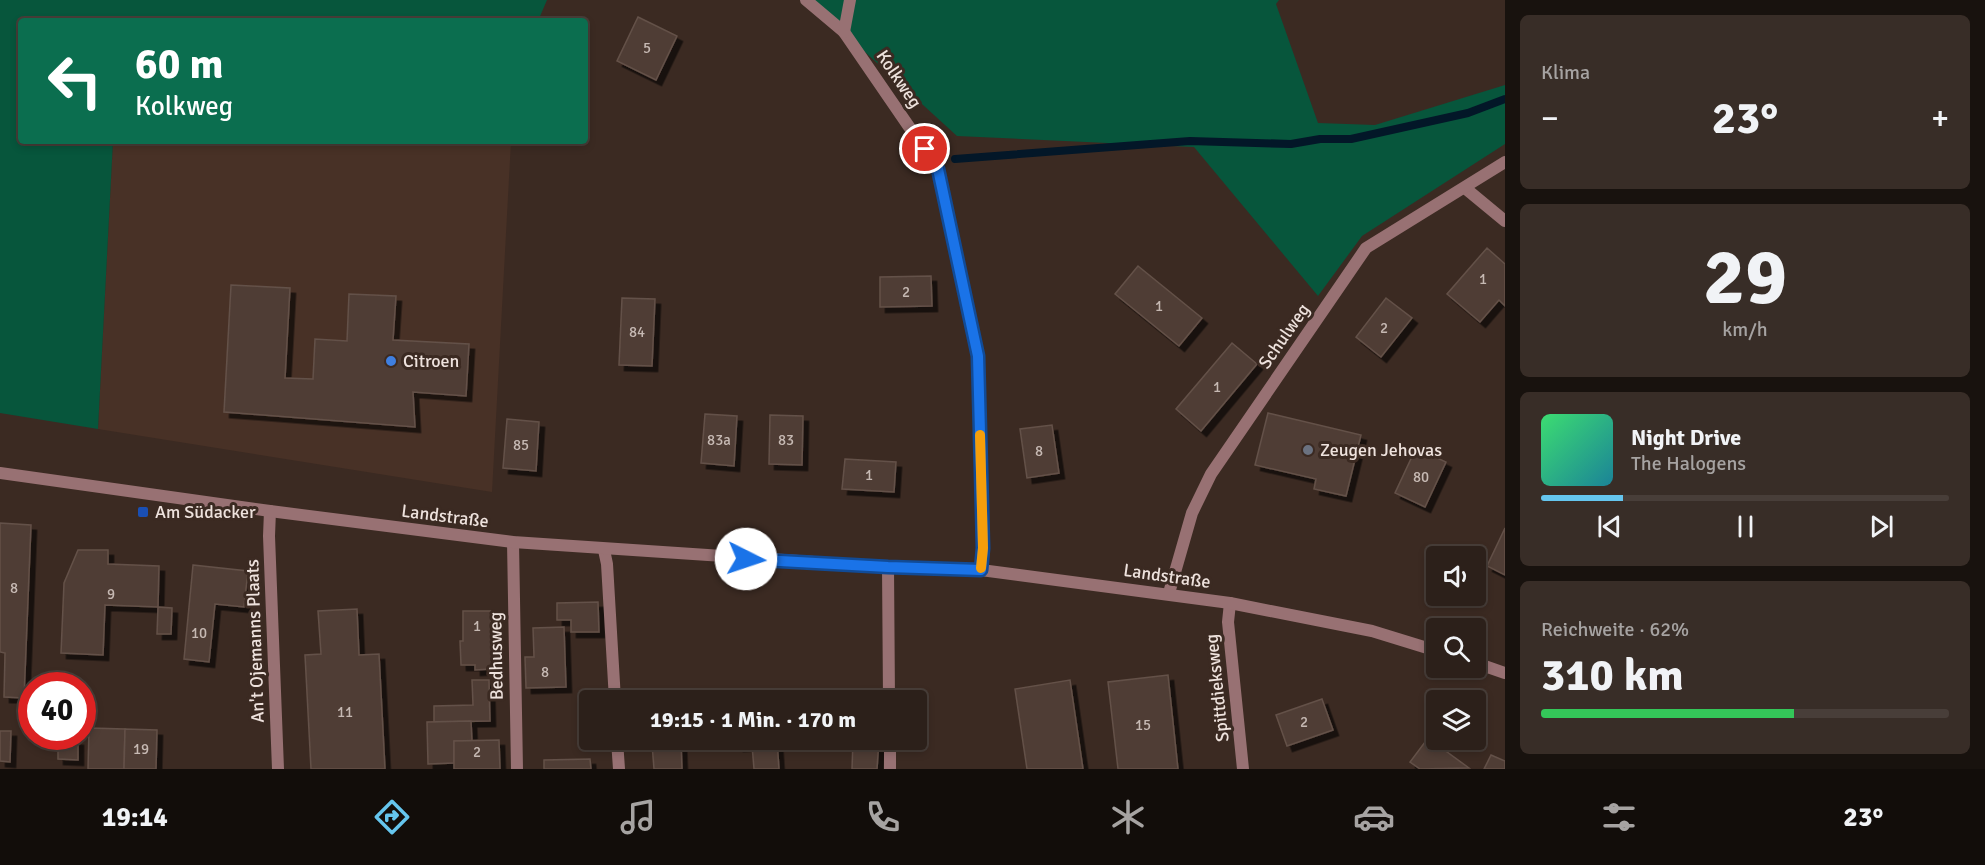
<!DOCTYPE html>
<html lang="de">
<meta charset="utf-8">
<style>
:root{--surface:#2c201a;--page:#382d27;--text:#f1f3f6;--muted:#a6a3a2;--line:#483e39;--accent:#65c5ee}
body{margin:0;font-family:Signika,sans-serif;background:var(--page);color:var(--text);height:100vh;display:flex;flex-direction:column;font-size:22px;white-space:nowrap}
*{box-sizing:border-box;margin:0}
p{font-size:20px;color:var(--muted)}
.icon{flex:none;width:33px;height:33px;fill:none;stroke:currentColor;stroke-width:2;stroke-linecap:round;stroke-linejoin:round}
.map{position:relative;flex:1;overflow:hidden}
.panel{display:flex;flex-direction:column;gap:15px;padding:15px;background:#18120e;width:480px}
.panel>*{flex:none}
.top-card{position:absolute;left:18px;top:18px;width:570px;height:126px;border-radius:6px;box-shadow:0 3px 9px #0003,0 0 0 2px var(--line);background:#0b6e4f;color:#fff;overflow:hidden}
.controls{position:absolute;left:1426px;top:546px;display:grid;gap:12px}
.controls a{display:grid;place-items:center;width:60px;height:60px;border-radius:6px;background:var(--surface);box-shadow:0 3px 9px #0003,0 0 0 2px var(--line);font-size:30px}
.speed{position:absolute;left:18px;top:672px;display:flex;gap:12px;font-size:30px;font-weight:700;text-align:center}
.speed>*{display:grid;place-content:center;width:78px;height:78px;border-radius:50%;background:var(--surface);box-shadow:0 3px 9px #0003,0 0 0 2px var(--line);line-height:1}
.speed .limit{border:9px solid #d22;background:#fff;color:#111}
.pin{position:absolute;display:grid;place-items:center;width:51px;height:51px;color:#fff;margin:-26px;border:3px solid #fff;border-radius:50%;box-shadow:0 2px 6px #0007}
.me{position:absolute;width:66px;margin:-33px;rotate:94deg;stroke-linejoin:round;filter:drop-shadow(0 0 4px #0008)}
.turn{display:flex;align-items:center;gap:21px;height:126px;padding:0 18px;font-size:27px}
.turn .icon{width:78px;height:78px;stroke-width:2.5}
.turn b{display:block;font-size:42px;line-height:51px}
.big{font-size:45px;font-weight:800;line-height:1.1}
.panel .card{flex:1;display:flex;flex-direction:column;justify-content:center;gap:9px;min-width:0;padding:0 21px;border-radius:9px;background:var(--page)}
.panel .dial{align-items:center;gap:0}
.dial b{font-size:78px;line-height:1}
.song{display:flex;align-items:center;gap:18px}
.cover{width:72px;height:72px;border-radius:9px;background:linear-gradient(135deg,hsl(140 70% 55%),hsl(190 70% 35%))}
.played{height:6px;border-radius:3px;background:linear-gradient(90deg,var(--accent) 20%,var(--line) 20%)}
.keys{display:flex;justify-content:space-around;direction:ltr}
.heat{display:flex;justify-content:space-between;align-items:center;font-size:33px;direction:ltr}
.charge{height:9px;border-radius:4px;background:linear-gradient(90deg,#34c759 62%,var(--line) 0)}
.trip{position:absolute;left:579px;top:690px;width:348px;height:60px;border-radius:6px;background:var(--surface);box-shadow:0 3px 9px #0003,0 0 0 2px var(--line);font-weight:800;line-height:60px;text-align:center}
.dock{display:flex;height:96px;justify-content:space-around;align-items:center;background:#120d0a;color:var(--muted)}
.dock .icon{width:42px;height:42px}
.dock .current{color:var(--accent)}
.dock b{font-size:27px;color:var(--text)}
main{display:flex;flex:1;min-height:0}
.map>svg:first-child{display:block}
.built{fill:#483126}
.green{fill:#07563c}
.lines{fill:none;stroke-linecap:round;stroke-linejoin:round}
.stream{stroke:#031728;stroke-width:8}
.building{fill:#503e36;stroke:#645148;stroke-width:1.5;filter:url(#shadow)}
.minor{stroke:#987173;stroke-width:12}
.tertiary{stroke:#987173;stroke-width:12}
.route-casing{stroke:#114b97;stroke-width:15}
.route{stroke:#1a73e8;stroke-width:10}
.slow{stroke:#f59e0b;stroke-width:10}
.shop-dot{fill:#3f7fe0;stroke:#3b2a22;stroke-width:2}
.worship-dot{fill:#6b7280;stroke:#3b2a22;stroke-width:2}
.transit-dot{fill:#1a4fb4;stroke:#3b2a22;stroke-width:2}
.labels{text-anchor:middle;stroke-width:6;stroke-linejoin:round;paint-order:stroke}
.number-label{font-size:15px;fill:#c6b9b3}
.street-label{font-size:18px;fill:#eee2dd;stroke:#3b2a22}
.poi-label{font-size:18px;fill:#eee2dd;stroke:#3b2a22;text-anchor:start}
</style>
<main>
<div class="map">
<svg width="1505" height="769" viewBox="0 0 1505 769">
<defs>
<filter id="shadow"><feDropShadow dx="5.5" dy="5.5" stdDeviation="0" flood-color="#0009"/></filter>
</defs>
<rect width="100%" height="100%" fill="#3b2a22"/>
<!-- built -->
<path class="built" d="M113,141H511L492,492L98,429Z"/>
<!-- green -->
<g class="green">
<path d="M0,0H547L538,21H21V141H113L98,429L0,413Z"/>
<path d="M808,0H1279L1276,4L1318,123L1375,125L1505,85V144L1362,236L1318,296L1194,147L957,136Z"/>
</g>
<g class="lines">
<!-- stream -->
<path class="stream" d="M955,159L1190,141L1291,144L1320,139H1351L1468,113L1505,99"/>
</g>
<!-- building -->
<g class="building">
<path d="M638,17L677,36L656,80L617,61Z"/>
<path d="M1487,248L1505,264V306L1499,300L1480,322L1447,294Z"/>
<path d="M1138,266L1202,318L1179,346L1115,294Z"/>
<path d="M931,276L932,306L880,307V277Z"/>
<path d="M231,285L290,288L285,378L313,379L315,339L347,341L349,294L396,296L393,340L469,344L466,396L413,392L415,427L224,412Z"/>
<path d="M622,298L655,299L652,366L619,365Z"/>
<path d="M1386,298L1412,318L1381,357L1356,337Z"/>
<path d="M1232,343L1257,364L1201,431L1176,409Z"/>
<path d="M1268,413L1361,435L1346,496L1314,489L1316,479L1255,465Z"/>
<path d="M705,414L737,416L734,466L701,463Z"/>
<path d="M770,415L803,416L802,465L769,464Z"/>
<path d="M507,419L539,422L536,471L503,468Z"/>
<path d="M1052,425L1059,473L1027,478L1020,429Z"/>
<path d="M1416,448L1446,462L1425,507L1395,493Z"/>
<path d="M845,459L896,462L894,492L842,489Z"/>
<path d="M0,523L31,525L24,698L4,697L5,653L0,652Z"/>
<path d="M1505,528V575L1487,566Z"/>
<path d="M78,550H108V564L159,566L158,607L105,605L103,655L61,653L64,583Z"/>
<path d="M193,565L248,571L244,607L215,604L209,662L184,659Z"/>
<path d="M598,602L599,632H571V620H557V603Z"/>
<path d="M158,607L172,608L171,634H157Z"/>
<path d="M357,609L359,655L379,654L385,769H311L305,655L321,654L318,611Z"/>
<path d="M463,611H491L492,669L475,670V665H461L460,641H463Z"/>
<path d="M564,627L566,687L526,688L525,657H534L533,628Z"/>
<path d="M1168,675L1178,769H1118L1108,682Z"/>
<path d="M472,680H489L490,721L434,722V706L473,705Z"/>
<path d="M1070,680L1083,769H1027L1015,689Z"/>
<path d="M822,693L855,694V700H822Z"/>
<path d="M767,695L768,700H735V697Z"/>
<path d="M1322,699L1333,730L1287,746L1276,715Z"/>
<path d="M471,721L472,741H454V763L428,764L427,722Z"/>
<path d="M89,728L125,729L124,769H88Z"/>
<path d="M125,729L157,730L156,769H124Z"/>
<path d="M0,731H11L10,762L0,761Z"/>
<path d="M1428,738L1469,768L1420,769L1410,762Z"/>
<path d="M58,740H78V760L58,759Z"/>
<path d="M499,740L500,769H454V741Z"/>
<path d="M738,740H777L779,769H754L752,745L738,746Z"/>
<path d="M821,740H853V744L820,742Z"/>
<path d="M853,740H879L877,769H852Z"/>
<path d="M681,742L682,769H654L652,744Z"/>
<path d="M1491,755L1505,761V769H1484Z"/>
<path d="M590,759L591,769H544V760Z"/>
</g>
<g class="lines">
<!-- minor -->
<g class="minor">
<path d="M806,0L844,32L938,169L978,356L983,548L981,570"/>
<path d="M844,32L850,0"/>
<path d="M1465,188L1505,221"/>
<path d="M270,511L269,536L278,769"/>
<path d="M513,542L517,769"/>
<path d="M604,550L607,564L615,700"/>
<path d="M888,567L889,700"/>
<path d="M1169,593L1192,513L1211,474L1366,248L1505,162"/>
<path d="M1230,603L1228,622L1243,769"/>
<path d="M617,740L619,769"/>
<path d="M890,740V769"/>
</g>
<!-- tertiary -->
<g class="tertiary">
<path d="M0,473L270,511L513,542L888,567L981,570L1230,603L1372,631L1437,651"/>
<path d="M1476,663L1505,673"/>
</g>
</g>
<g class="lines">
<!-- route casing -->
<g class="route-casing">
<path id="route" d="M746,559L888,567L981,570L983,548L978,356L938,169L925,149"/>
</g>
<!-- route -->
<use href="#route" class="route"/>
<!-- slow -->
<path class="slow" d="M980,435L983,548L981,568"/>
</g>
<!-- markers -->
<circle class="shop-dot" cx="391" cy="361" r="6"/>
<circle class="worship-dot" cx="1308" cy="450" r="6"/>
<rect class="transit-dot" x="137" y="506" width="12" height="12" rx="3"/>
<g class="labels">
<!-- number labels -->
<g class="number-label">
<text x="647" y="53">5</text>
<text x="1483" y="284">1</text>
<text x="906" y="297">2</text>
<text x="1159" y="311">1</text>
<text x="1384" y="333">2</text>
<text x="637" y="337">84</text>
<text x="1217" y="392">1</text>
<text x="719" y="445">83a</text>
<text x="786" y="445">83</text>
<text x="521" y="450">85</text>
<text x="1039" y="456">8</text>
<text x="869" y="480">1</text>
<text x="1421" y="482">80</text>
<text x="14" y="593">8</text>
<text x="111" y="599">9</text>
<text x="477" y="631">1</text>
<text x="199" y="638">10</text>
<text x="545" y="677">8</text>
<text x="345" y="717">11</text>
<text x="1304" y="727">2</text>
<text x="1143" y="730">15</text>
<text x="141" y="754">19</text>
<text x="477" y="757">2</text>
</g>
<!-- street labels -->
<g class="street-label">
<text transform="translate(899 79) rotate(56)" y="6">Kolkweg</text>
<text transform="translate(1284 336) rotate(-55)" y="6">Schulweg</text>
<text transform="translate(445 516) rotate(7)" y="6">Landstraße</text>
<text transform="translate(1167 576) rotate(8)" y="6">Landstraße</text>
<text transform="translate(255 641) rotate(-92)" y="6">An't Ojemanns Plaats</text>
<text transform="translate(496 656) rotate(-91)" y="6">Bedhusweg</text>
<text transform="translate(1217 688) rotate(-96)" y="6">Spittdieksweg</text>
</g>
<!-- poi labels -->
<g class="poi-label">
<text x="403" y="367">Citroen</text>
<text x="1320" y="456">Zeugen Jehovas</text>
<text x="155" y="518">Am Südacker</text>
</g>
</g>
</svg>
<div class="controls">
<a><svg class="icon" aria-label="sound" viewBox="0 0 24 24"><path d="M4 9h4l5-4v14l-5-4H4zM17 9q2 3 0 6"/></svg></a>
<a><svg class="icon" aria-label="search" viewBox="0 0 24 24"><circle cx="10" cy="10" r="6"/><path d="M15 15l6 6"/></svg></a>
<a><svg class="icon" aria-label="layers" viewBox="0 0 24 24"><path d="M12 4l9 5-9 5-9-5zM3 14l9 5 9-5"/></svg></a>
</div>
<div class="speed"><div class="limit">40</div></div>
<div class="pin" style="left:925px;top:149px;background:#d93025"><svg class="icon" aria-label="arrive" viewBox="0 0 24 24"><path d="M6 21V4h12l-3 4 3 4H6"/></svg></div>
<svg class="me" style="left:746px;top:559px" viewBox="-20 -20 40 40"><circle r="19" fill="#fff"/><path d="M0-13L10 11 0 6-10 11z" fill="#1a73e8"/></svg>
<div class="trip">19:15 · 1 Min. · 170 m</div>
<div class="top-card">
<div class="turn"><svg class="icon" aria-label="left" viewBox="0 0 24 24"><path d="M17 20v-9H6M10 6l-5 5 5 5"/></svg><div><b>60 m</b>Kolkweg</div></div>
</div>
</div>
<section class="panel">
<div class="card"><p>Klima</p>
<div class="heat"><a>−</a><b class="big">23°</b><a>+</a></div>
</div>
<div class="card dial"><b>29</b><p>km/h</p></div>
<div class="card">
<div class="song"><i class="cover"></i><div><b>Night Drive</b><p>The Halogens</p></div></div>
<div class="played"></div>
<div class="keys"><svg class="icon" aria-label="previous" viewBox="0 0 24 24"><path d="M18 5L8 12l10 7zM5 5v14"/></svg><svg class="icon" aria-label="pause" viewBox="0 0 24 24"><path d="M8 5v14M16 5v14"/></svg><svg class="icon" aria-label="next" viewBox="0 0 24 24"><path d="M6 5l10 7-10 7zM19 5v14"/></svg></div>
</div>
<div class="card"><p>Reichweite · 62%</p><b class="big">310 km</b><div class="charge"></div></div>
</section>
</main>
<nav class="dock">
<b>19:14</b>
<svg class="icon current" aria-label="directions" viewBox="0 0 24 24"><path d="M12 3l9 9-9 9-9-9zM9 14v-3h6M13 9l2 2-2 2"/></svg>
<svg class="icon" aria-label="music" viewBox="0 0 24 24"><path d="M9 18V5l10-2v13"/><circle cx="6" cy="18" r="3"/><circle cx="16" cy="16" r="3"/></svg>
<svg class="icon" aria-label="phone" viewBox="0 0 24 24"><path d="M5 4h4l2 5-3 2q2 4 5 5l2-3 5 2v4C11 20 4 13 5 4z"/></svg>
<svg class="icon" aria-label="climate" viewBox="0 0 24 24"><path d="M12 3v18M4 7l16 10M4 17L20 7"/></svg>
<svg class="icon" aria-label="car" viewBox="0 0 24 24"><path d="M5 17H2v-5l4-1 3-4h7l3 4 3 1v5h-3M9 17h6M6 11h13"/><circle cx="7" cy="17" r="2"/><circle cx="17" cy="17" r="2"/></svg>
<svg class="icon" aria-label="filters" viewBox="0 0 24 24"><path d="M4 7h16M4 17h16"/><circle cx="9" cy="7" r="2"/><circle cx="15" cy="17" r="2"/></svg>
<b>23°</b>
</nav>
